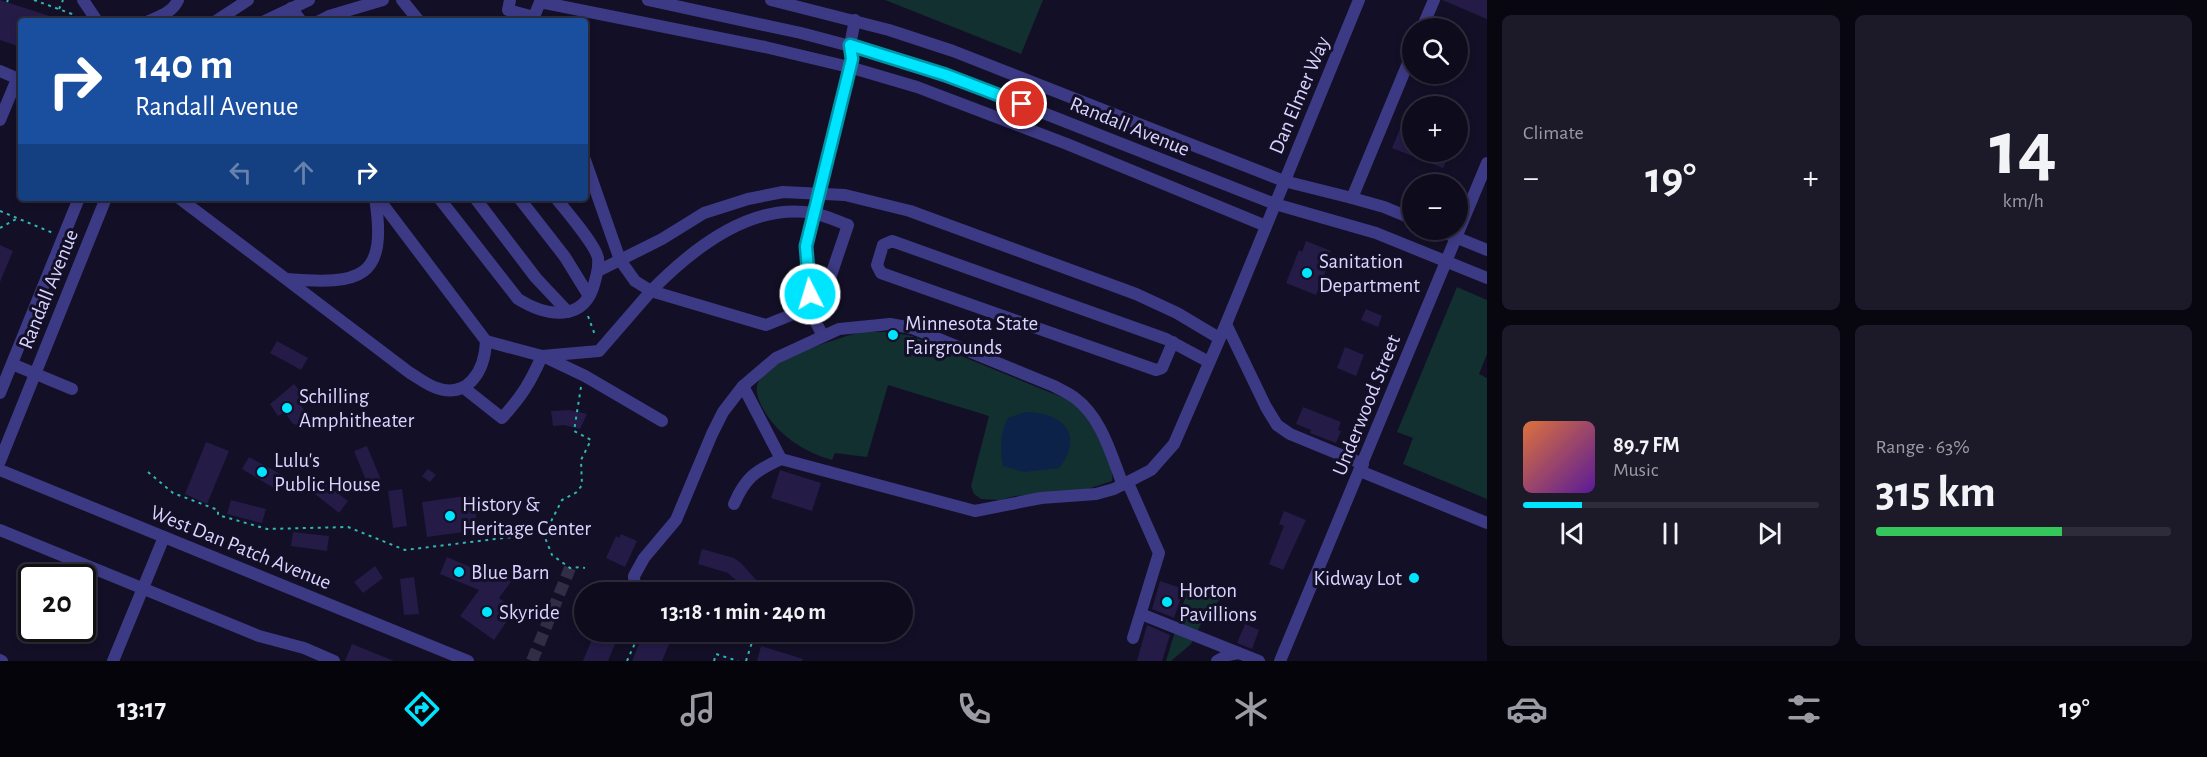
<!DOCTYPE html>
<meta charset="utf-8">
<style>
:root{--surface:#0e0b1c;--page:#1c1929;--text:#f1f3f6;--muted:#9b9ba3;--line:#2e2b3b;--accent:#00e5ff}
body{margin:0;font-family:"Alegreya Sans",sans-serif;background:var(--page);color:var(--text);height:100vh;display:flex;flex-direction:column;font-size:22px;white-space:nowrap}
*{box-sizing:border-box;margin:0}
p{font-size:20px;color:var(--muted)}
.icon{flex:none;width:33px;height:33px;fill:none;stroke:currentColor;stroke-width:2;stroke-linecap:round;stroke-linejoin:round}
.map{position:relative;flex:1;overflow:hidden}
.side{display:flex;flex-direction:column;gap:15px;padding:15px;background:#08060f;width:720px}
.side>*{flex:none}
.hud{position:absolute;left:18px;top:18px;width:570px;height:183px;border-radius:6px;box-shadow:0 3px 9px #0003,0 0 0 2px var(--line);background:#1a4fa0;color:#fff;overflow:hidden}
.fabs{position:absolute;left:1402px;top:18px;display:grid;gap:12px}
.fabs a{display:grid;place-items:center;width:66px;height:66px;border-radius:50%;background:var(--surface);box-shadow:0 3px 9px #0003,0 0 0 2px var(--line);font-size:30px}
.speed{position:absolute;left:18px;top:564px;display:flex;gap:12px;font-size:30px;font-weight:700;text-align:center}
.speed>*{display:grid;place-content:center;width:78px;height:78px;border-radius:50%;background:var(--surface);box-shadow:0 3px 9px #0003,0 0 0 2px var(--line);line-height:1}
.speed .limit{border:3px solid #111;border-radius:9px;background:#fff;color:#111}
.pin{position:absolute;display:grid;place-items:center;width:51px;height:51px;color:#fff;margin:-26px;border:3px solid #fff;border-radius:50%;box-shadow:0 2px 6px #0007}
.me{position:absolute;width:66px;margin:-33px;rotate:355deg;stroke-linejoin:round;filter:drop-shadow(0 0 4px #0008)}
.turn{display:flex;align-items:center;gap:21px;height:126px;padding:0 18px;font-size:27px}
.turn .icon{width:78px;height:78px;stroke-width:2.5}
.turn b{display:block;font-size:42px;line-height:51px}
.lanes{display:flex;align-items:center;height:57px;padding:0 18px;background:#0003;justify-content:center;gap:30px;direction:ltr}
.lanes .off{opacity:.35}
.big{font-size:45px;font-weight:700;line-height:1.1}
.side .card{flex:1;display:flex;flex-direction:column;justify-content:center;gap:9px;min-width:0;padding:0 21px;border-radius:9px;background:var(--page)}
.side .dial{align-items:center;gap:0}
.dial b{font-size:78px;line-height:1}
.song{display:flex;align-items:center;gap:18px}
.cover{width:72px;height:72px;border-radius:9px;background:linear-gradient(135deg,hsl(20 70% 55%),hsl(270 70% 35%))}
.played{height:6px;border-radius:3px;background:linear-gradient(90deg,var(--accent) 20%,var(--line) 20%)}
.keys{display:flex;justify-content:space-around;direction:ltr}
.heat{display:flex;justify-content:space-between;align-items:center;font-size:33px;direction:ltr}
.charge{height:9px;border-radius:4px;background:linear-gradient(90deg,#34c759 63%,var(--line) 0)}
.side .tiles{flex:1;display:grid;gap:15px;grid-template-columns:repeat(2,1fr)}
.trip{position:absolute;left:574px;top:582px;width:339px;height:60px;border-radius:30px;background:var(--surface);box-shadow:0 3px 9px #0003,0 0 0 2px var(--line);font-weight:700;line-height:60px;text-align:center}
.dock{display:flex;height:96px;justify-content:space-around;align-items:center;background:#06040b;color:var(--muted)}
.dock .icon{width:42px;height:42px}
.dock .active{color:var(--accent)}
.dock b{font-size:27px;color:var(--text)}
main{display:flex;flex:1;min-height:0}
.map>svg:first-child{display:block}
.green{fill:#12302f}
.water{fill:#0c2248}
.building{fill:#241b47}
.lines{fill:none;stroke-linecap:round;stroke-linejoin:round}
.minor-tunnel{stroke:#312d47;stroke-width:12;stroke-dasharray:12 6;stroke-linecap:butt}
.path{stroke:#2fb8b0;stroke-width:2;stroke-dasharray:3 4.5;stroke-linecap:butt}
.minor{stroke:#3d3a85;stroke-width:12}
.route-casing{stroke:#0095a6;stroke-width:15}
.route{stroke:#00e5ff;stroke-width:10}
.poi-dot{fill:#00e5ff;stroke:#130f26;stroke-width:2}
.labels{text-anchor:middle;stroke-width:6;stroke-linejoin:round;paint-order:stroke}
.street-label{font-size:21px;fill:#d9d4ff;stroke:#130f26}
.poi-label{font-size:21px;fill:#d9d4ff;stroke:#130f26;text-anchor:start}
</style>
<main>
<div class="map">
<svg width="1487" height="661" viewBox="0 0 1487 661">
<rect width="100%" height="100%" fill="#130f26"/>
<!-- green -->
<g class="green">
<path d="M885,0H1043L1021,54Z"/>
<path d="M1457,287L1487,300V354L1479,374L1487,378V499L1403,464L1413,438L1397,432Z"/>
<path d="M861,332H889L912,336L1066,399C1071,402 1077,406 1081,411C1093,424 1115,464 1112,481L1085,490L1015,496L1000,500L981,499L974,494L971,486L989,416L888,385L867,457L835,453L832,460C802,451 776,434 761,405C757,396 754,387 760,379C777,357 835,339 861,332Z"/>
<path d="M1189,585L1221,598L1203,620L1191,644L1171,661H1166Z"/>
</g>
<!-- water -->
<path class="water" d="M1025,412C1061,412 1086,434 1059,468L1024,472L1003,466C1000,449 1000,432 1008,418Z"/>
<!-- building -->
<g class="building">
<path d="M0,0L59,19V21H21V47L0,40Z"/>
<path d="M1442,0H1487V19Z"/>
<path d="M1402,124L1413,129V152H1450L1443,168L1392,148Z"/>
<path d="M1306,241L1331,251L1326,262L1329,263L1316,295L1286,283L1299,250L1302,252Z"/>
<path d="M0,245L13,251L0,282Z"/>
<path d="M1366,309L1382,316L1378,327L1361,320Z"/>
<path d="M277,341L308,358L301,370L270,353Z"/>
<path d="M1345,347L1364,355L1356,376L1337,368Z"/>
<path d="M294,384L304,396L298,401L308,416L305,425L298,426L292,423L285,412L278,416L270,404Z"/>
<path d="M1303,407L1341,422L1338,430L1341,431L1336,443L1310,433L1311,430L1296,424Z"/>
<path d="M569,410L587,414L580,429L564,425L553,426L551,411Z"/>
<path d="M206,442L229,451L207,504L185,494Z"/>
<path d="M367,446L381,480L368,485L354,451Z"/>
<path d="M249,457L282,475L274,488L242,469Z"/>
<path d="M428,469L436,475L430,482L422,476Z"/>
<path d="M780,470L821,483L812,511L771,498Z"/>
<path d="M319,479L348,501L339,513L310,490Z"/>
<path d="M402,489L407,526L393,528L388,491Z"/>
<path d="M473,495L478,530L427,537L422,502Z"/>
<path d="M231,500L266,509L262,523L227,514Z"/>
<path d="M1284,511L1306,520L1283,570L1269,564L1284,526L1279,524Z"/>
<path d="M293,532L329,536L327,551L291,546Z"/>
<path d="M621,534L637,541L625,567L606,558L616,536L619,538Z"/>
<path d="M702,549L734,558L741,563L758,582L755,592H739L742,586L728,573L698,564Z"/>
<path d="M447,557L491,576L496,571L511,582L499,598L513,608L507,617L509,618L494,640L460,616L479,590L440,574Z"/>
<path d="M375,566L383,578L363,593L354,582Z"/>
<path d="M414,577L419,614L404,615L400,579Z"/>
<path d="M1160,581L1184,589L1174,618L1152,609Z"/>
<path d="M1245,624L1259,630L1252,649L1237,643Z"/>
<path d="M1147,625L1170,635L1162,661H1137Z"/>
<path d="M595,632H620L608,661H583Z"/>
<path d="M644,632H674L662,661H632Z"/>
<path d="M352,644L394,661H345Z"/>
<path d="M761,646L803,659L802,661H757Z"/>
</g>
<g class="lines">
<!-- minor-tunnel -->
<path class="minor-tunnel" d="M532,661L570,568"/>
<!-- path -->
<g class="path">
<path d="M34,0L72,14L79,21"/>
<path d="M7,2L8,0"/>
<path d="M59,9L63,0"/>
<path d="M0,211L53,233"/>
<path d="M0,228L18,218"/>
<path d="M588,316L595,335"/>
<path d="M581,387L574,431L591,440L581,460L582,485L577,492L562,500L545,533L546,540L552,555L570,568L580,567L585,568"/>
<path d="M148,472L173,493L218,510V515L267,529L348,527L405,550L545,533"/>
<path d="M666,592L661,590L658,584L709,590L740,585"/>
<path d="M627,661L640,632"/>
<path d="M714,661L716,654L738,661"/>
<path d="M746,661L754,636L763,639"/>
</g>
<!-- minor -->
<g class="minor">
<path d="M83,0L97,21"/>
<path d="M402,0L419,21"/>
<path d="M510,0L508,10L534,17L540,2L765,47L849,67L917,87L1067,144L1266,226"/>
<path d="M648,0L801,33L884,55L1000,96L1275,204L1376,233L1487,278"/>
<path d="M771,0L889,30L953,51L1284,181L1352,198L1384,207L1413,219"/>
<path d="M291,8L301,21"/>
<path d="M149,21C160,16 173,12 178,0"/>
<path d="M216,21L248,0"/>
<path d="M265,21L309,0"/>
<path d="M319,21L329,16L383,0"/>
<path d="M1422,28L1434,0"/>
<path d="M0,71L21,80"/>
<path d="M0,120L17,79"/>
<path d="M179,198L410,373C417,377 426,384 434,387C468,401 485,370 486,341L378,198"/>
<path d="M439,198L518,299C547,317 585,323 595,281C597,274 599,266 598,258C595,244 566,211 556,198"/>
<path d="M475,198L536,278L568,312"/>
<path d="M519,198L565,257L589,296"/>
<path d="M1352,198L1413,51"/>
<path d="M1438,230L1487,250"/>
<path d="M598,271L662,239L704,213L748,199L783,192L845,195L910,211L1136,294L1177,313L1219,338"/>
<path d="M287,279C361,285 388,279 375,198"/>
<path d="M808,281L827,287L848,225C837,221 824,215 813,213C750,202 691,250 651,291L766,325L811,307"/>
<path d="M1226,324L1266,407L1277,425L1290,434L1363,464"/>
<path d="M823,336L811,313L806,246L853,59L850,45L855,20"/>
<path d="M1173,342L1162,368L1156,370L881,273L877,265L883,245L892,241L1166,339L1209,362"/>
<path d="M542,356L599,351L651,291L635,281L620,260L585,160"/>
<path d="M543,356L585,376L662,421"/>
<path d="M12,364L72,389"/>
<path d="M743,386L781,459"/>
<path d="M464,388L502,418C522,396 530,383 542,356L486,341"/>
<path d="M0,393L79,198"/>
<path d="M0,461L106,198"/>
<path d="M0,470L468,661"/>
<path d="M1360,471L1487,523"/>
<path d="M1128,483L1159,553L1133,638"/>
<path d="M734,504C745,478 755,471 781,459L975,511L1041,498L1096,494L1114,489L1151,470L1174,444L1226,324L1359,0"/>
<path d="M0,530L259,636L304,648L334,661"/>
<path d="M635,592L634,576L644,558L676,520L712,434L723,412L743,386L776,358L839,329L890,324L912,328L1054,386C1061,390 1069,393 1075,398C1102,418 1111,455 1123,485"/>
<path d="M1141,614L1259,661"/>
<path d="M0,660L2,661"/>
<path d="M113,661L164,537"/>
<path d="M1217,661L1228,655L1238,653"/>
<path d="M1280,661L1487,163"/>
</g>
</g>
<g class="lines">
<!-- route casing -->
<g class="route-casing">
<path id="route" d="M810,294L806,246L852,59L850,45L946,75L1022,104"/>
</g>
<!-- route -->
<use href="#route" class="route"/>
</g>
<!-- markers -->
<g class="poi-dot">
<circle cx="1307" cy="273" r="6"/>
<circle cx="893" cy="335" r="6"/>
<circle cx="287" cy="408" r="6"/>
<circle cx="262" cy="472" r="6"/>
<circle cx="450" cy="516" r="6"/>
<circle cx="459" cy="572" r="6"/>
<circle cx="1414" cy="578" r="6"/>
<circle cx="1167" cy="602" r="6"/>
<circle cx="487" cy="612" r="6"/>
</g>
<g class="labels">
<!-- street labels -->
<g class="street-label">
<text transform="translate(1299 95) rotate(-67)" y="7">Dan Elmer Way</text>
<text transform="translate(1130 126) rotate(22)" y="7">Randall Avenue</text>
<text transform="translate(48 289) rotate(-68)" y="7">Randall Avenue</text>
<text transform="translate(1366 405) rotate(-68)" y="7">Underwood Street</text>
<text transform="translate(241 547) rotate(22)" y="7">West Dan Patch Avenue</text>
</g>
<!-- poi labels -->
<g class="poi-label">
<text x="1319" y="268">Sanitation<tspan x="1319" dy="24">Department</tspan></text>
<text x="905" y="330">Minnesota State<tspan x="905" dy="24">Fairgrounds</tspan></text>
<text x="299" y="403">Schilling<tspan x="299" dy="24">Amphitheater</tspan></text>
<text x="274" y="467">Lulu's<tspan x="274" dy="24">Public House</tspan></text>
<text x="462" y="511">History &amp;<tspan x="462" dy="24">Heritage Center</tspan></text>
<text x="471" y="579">Blue Barn</text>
<text x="1402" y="585" text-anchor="end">Kidway Lot</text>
<text x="1179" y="597">Horton<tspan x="1179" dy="24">Pavillions</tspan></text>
<text x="499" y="619">Skyride</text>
</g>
</g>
</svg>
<div class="fabs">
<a><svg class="icon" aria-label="search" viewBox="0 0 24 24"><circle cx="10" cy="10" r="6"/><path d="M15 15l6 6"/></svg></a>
<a>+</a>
<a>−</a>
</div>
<div class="speed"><div class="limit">20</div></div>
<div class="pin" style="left:1022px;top:104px;background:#d93025"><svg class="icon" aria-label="arrive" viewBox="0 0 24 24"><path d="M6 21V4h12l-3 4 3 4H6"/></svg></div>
<svg class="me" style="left:810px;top:294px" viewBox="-20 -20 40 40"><circle r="17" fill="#00e5ff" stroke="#fff" stroke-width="3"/><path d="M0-11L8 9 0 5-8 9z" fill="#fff"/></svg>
<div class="trip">13:18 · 1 min · 240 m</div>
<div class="hud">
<div class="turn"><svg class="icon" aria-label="right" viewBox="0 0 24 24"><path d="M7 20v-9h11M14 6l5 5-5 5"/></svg><div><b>140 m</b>Randall Avenue</div></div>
<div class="lanes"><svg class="icon off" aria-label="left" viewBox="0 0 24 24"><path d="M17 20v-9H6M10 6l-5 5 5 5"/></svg><svg class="icon off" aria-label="ahead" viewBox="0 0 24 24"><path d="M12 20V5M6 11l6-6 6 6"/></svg><svg class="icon" aria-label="right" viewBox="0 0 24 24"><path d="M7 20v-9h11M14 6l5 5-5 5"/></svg></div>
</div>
</div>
<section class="side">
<div class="tiles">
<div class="card"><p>Climate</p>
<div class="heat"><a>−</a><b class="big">19°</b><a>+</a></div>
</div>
<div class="card dial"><b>14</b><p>km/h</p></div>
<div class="card">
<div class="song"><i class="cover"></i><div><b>89.7 FM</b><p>Music</p></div></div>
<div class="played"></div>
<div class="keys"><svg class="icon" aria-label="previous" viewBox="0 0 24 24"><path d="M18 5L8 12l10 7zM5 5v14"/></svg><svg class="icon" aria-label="pause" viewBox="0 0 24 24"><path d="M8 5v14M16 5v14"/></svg><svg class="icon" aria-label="next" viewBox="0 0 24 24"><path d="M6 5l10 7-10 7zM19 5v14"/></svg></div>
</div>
<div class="card"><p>Range · 63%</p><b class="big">315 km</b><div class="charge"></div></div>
</div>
</section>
</main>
<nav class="dock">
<b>13:17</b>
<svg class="icon active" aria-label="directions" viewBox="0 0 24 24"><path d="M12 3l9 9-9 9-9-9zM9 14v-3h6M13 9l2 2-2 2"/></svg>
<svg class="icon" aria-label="music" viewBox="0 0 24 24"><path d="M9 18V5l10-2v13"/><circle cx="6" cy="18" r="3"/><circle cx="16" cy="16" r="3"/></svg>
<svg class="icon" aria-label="phone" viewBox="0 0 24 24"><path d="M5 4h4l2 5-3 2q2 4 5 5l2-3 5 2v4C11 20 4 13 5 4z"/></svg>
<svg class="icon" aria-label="climate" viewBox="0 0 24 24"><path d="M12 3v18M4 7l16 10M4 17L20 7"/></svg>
<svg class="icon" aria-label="car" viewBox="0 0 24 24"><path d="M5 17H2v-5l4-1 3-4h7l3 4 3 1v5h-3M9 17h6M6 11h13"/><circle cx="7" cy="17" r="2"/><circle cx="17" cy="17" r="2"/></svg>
<svg class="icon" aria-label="filters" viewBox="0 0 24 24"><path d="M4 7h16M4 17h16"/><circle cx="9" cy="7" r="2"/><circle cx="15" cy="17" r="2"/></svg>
<b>19°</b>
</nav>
